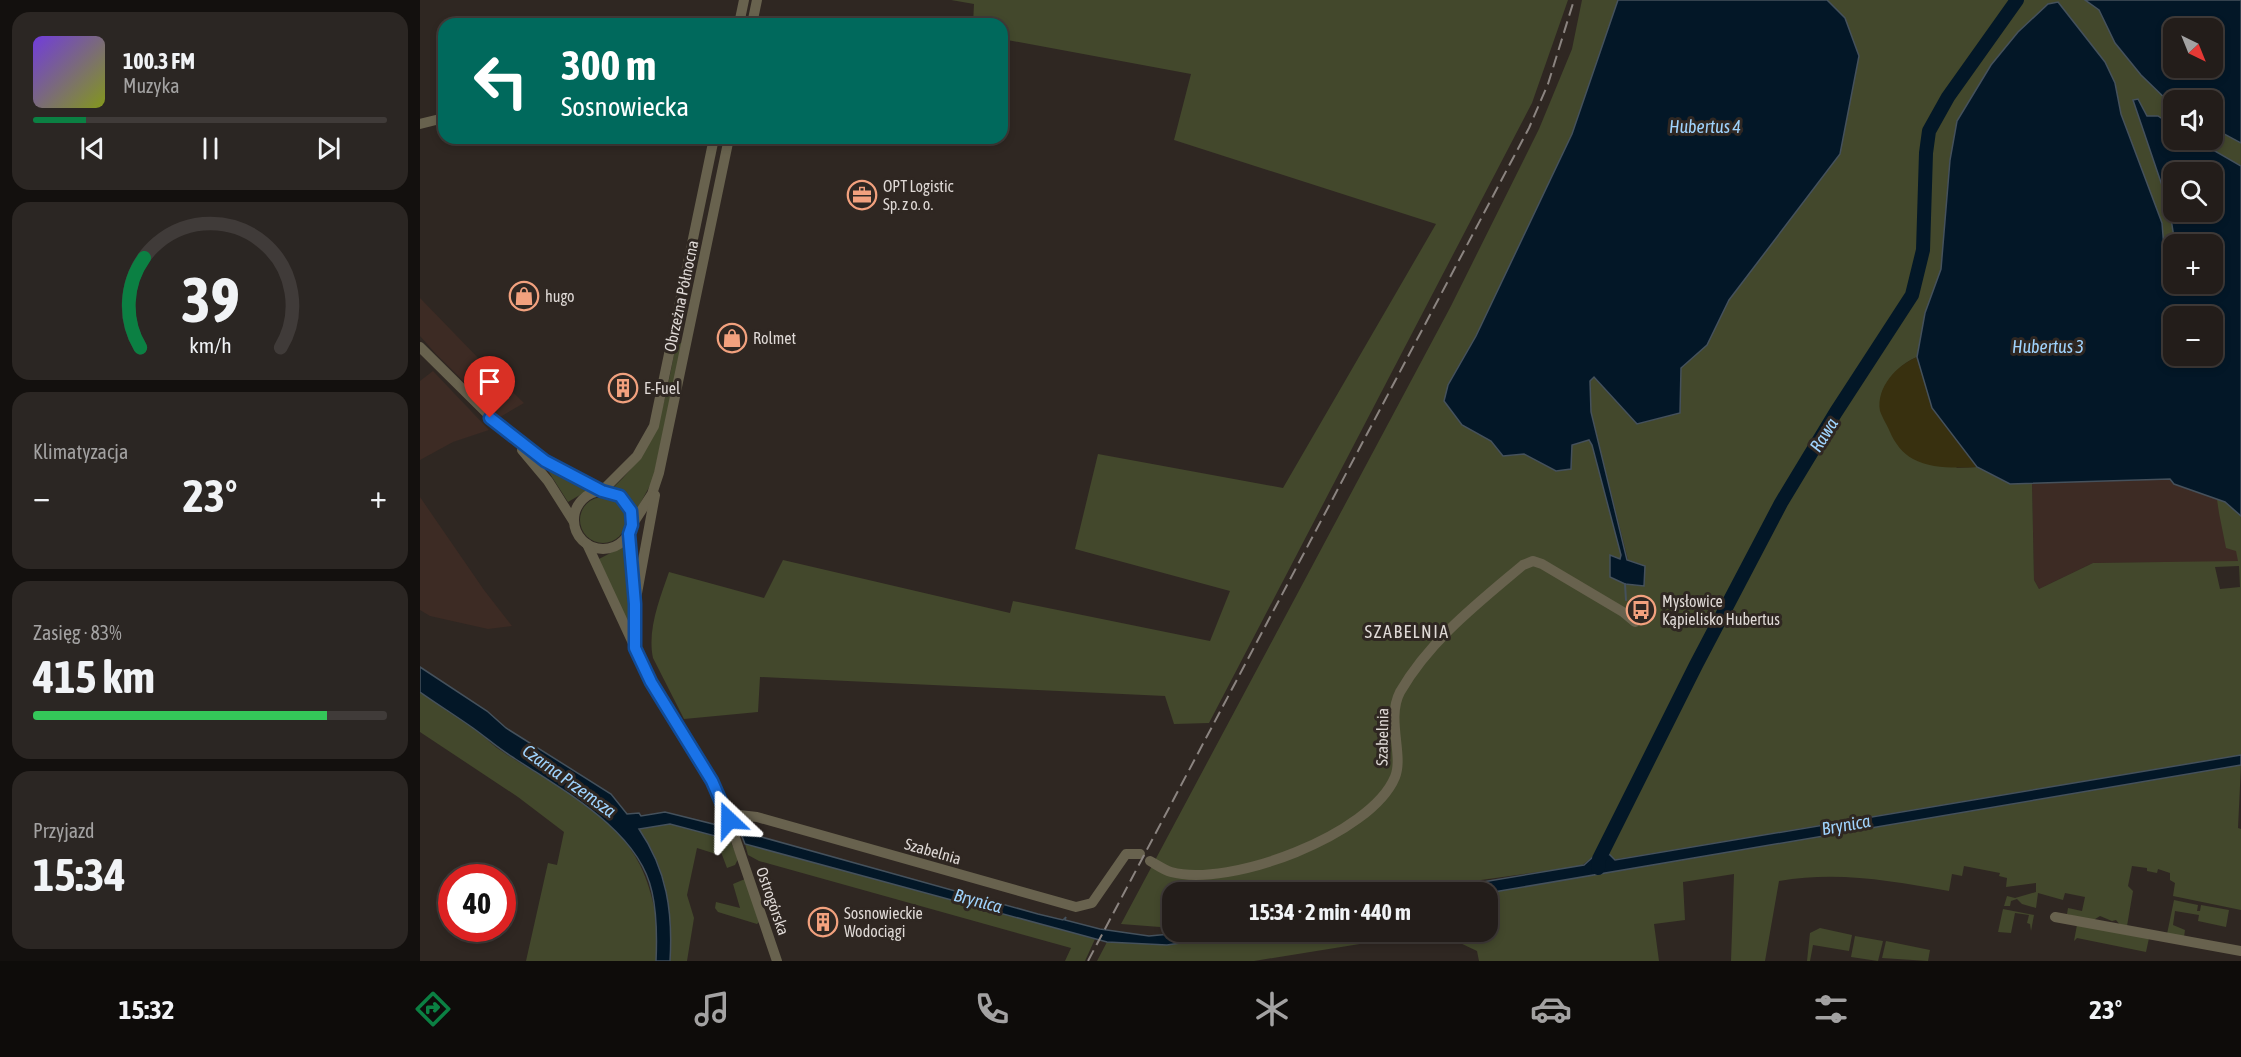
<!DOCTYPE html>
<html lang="pl">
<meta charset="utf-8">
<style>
:root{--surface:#231d1a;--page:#2b2623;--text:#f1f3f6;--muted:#a3a2a2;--line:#403b39;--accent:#0b8043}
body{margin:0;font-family:"Asap Condensed",sans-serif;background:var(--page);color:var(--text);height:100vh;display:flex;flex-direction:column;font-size:22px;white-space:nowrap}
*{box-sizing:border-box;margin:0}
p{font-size:20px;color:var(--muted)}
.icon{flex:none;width:33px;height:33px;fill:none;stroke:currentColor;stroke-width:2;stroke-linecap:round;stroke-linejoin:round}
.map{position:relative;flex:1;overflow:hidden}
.drawer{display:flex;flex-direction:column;gap:12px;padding:12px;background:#13100e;width:420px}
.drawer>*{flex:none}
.top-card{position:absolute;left:18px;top:18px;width:570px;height:126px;border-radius:18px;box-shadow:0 3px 9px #0003,0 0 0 2px var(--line);background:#00695c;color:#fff;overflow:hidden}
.needle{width:39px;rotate:137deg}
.controls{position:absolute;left:1743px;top:18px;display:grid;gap:12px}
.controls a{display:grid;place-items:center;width:60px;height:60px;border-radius:12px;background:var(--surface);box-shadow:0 3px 9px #0003,0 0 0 2px var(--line);font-size:30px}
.speed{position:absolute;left:18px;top:864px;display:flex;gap:12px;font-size:30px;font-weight:700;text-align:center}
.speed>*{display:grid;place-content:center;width:78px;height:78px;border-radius:50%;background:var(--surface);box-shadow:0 3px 9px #0003,0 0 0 2px var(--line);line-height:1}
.speed .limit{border:9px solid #d22;background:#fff;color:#111}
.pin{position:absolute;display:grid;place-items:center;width:51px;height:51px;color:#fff;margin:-62px -26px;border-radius:50% 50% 50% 0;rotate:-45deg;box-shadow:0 0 6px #0007}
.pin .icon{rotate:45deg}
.me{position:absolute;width:66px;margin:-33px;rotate:337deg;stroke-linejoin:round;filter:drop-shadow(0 0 4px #0008)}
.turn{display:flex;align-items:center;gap:21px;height:126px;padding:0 24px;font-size:27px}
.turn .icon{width:78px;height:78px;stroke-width:2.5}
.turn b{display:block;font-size:42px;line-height:51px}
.big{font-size:45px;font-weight:700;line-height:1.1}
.drawer .tile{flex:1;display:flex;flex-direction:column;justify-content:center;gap:9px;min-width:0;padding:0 21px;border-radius:18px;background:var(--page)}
.drawer .dial{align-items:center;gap:0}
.dial svg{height:156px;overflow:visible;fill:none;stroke:var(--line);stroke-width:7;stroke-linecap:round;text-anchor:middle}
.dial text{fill:var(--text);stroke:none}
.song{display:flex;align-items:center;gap:18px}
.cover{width:72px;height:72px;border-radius:9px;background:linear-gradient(135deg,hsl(260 70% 55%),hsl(70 70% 35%))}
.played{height:6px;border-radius:3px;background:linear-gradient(90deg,var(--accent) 15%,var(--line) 15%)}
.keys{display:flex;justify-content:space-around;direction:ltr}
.heat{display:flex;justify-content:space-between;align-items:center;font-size:33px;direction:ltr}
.charge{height:9px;border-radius:4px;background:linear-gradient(90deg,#34c759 83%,var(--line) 0)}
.trip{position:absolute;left:742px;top:882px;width:336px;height:60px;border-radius:18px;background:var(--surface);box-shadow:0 3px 9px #0003,0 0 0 2px var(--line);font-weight:700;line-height:60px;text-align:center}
.dock{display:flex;height:96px;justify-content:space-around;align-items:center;background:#0e0c0a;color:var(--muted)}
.dock .icon{width:42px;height:42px}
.dock .on{color:var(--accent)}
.dock b{font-size:27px;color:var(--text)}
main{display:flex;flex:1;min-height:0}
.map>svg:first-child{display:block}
.commercial{fill:#3d2b24}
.green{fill:#43482c;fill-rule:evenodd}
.sand{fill:#38300f}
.water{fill:#031727;stroke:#45515c;stroke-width:1.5;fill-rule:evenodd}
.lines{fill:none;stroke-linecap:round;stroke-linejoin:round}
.stream{stroke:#45515c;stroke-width:2}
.river{stroke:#031727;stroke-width:14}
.minor{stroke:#68624e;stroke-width:10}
.rail{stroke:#8b8480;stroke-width:2;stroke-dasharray:12 6;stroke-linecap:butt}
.route-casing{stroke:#114b97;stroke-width:15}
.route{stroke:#1a73e8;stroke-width:10}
.labels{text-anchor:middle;stroke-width:6;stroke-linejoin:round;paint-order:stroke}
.poi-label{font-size:16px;fill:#dfd9d6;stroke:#2f2722;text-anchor:start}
.street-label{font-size:16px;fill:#dfd9d6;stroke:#2f2722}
.water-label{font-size:18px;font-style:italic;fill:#9fd3fd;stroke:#2f2722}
.neighbourhood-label{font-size:18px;letter-spacing:1.5px;fill:#dfd9d6;stroke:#2f2722}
</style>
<main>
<section class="drawer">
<div class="tile">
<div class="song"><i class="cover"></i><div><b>100.3 FM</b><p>Muzyka</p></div></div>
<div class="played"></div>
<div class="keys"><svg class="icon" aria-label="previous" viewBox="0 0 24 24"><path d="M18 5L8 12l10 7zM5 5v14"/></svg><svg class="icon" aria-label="pause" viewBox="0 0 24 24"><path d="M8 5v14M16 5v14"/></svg><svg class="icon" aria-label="next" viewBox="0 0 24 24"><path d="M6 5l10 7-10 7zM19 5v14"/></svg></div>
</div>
<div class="tile dial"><svg viewBox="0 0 100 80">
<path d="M14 69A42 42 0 1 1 86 69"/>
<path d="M14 69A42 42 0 0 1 16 23" stroke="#0b8043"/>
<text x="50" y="56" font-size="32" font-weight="700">39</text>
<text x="50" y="72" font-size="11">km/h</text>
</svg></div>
<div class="tile"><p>Klimatyzacja</p>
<div class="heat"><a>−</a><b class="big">23°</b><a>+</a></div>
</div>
<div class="tile"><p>Zasięg · 83%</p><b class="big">415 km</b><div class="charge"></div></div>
<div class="tile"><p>Przyjazd</p><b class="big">15:34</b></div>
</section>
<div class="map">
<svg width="1821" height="961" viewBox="0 0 1821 961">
<rect width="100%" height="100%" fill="#2f2722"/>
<!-- commercial -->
<g class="commercial">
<path d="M0,298L64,364L104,403L80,417L16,354L0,336Z"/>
<path d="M13,371L69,430L33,442L0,460V381Z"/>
<path d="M1750,479L1754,484L1805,502L1821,562L1673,563L1619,589L1614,580L1612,483Z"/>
<path d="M0,497L64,590L92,626L68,629L10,616L0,610Z"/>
</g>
<!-- green -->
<g class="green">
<path d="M531,0H1148L1112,103L789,723L754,724L745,696L340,677L338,712L264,719L233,658C227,630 240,598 249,572L344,598L363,560L590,613L593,601L790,641L810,591L655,549L678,454L863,488L1016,224L754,140L771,74L582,39V24H553L554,4Z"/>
<path d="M1162,0H1198L1152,134L1056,336L1028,385L1042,425L1071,441L1083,456L1104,454L1136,471L1152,445L1168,440L1172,445L1201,555L1200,559L1190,556V577L1225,566L1208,560L1171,412L1170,381L1173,376L1217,424L1260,413L1261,368L1287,345L1309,300L1425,18L1407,0H1593L1524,99L1507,131L1499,265L1493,286L1387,452L1269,673L1189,835L1174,856L1161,866L975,892H753V928L701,924L1031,306L1119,129L1152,49Z"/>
<path d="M1601,0H1821V755L1192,860L1189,854L1193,836L1311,601L1386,463L1498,287C1513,241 1504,193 1509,146C1513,105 1574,32 1601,0ZM1754,28H1792V68H1754ZM1680,56L1695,83L1701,114L1736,207L1746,273L1744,279L1756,287L1758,284H1754V244H1792V356H1776L1799,513L1806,548L1816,551L1818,561L1673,563L1619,589L1614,580L1612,483L1590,484L1557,467L1537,468L1462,392C1470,376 1480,364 1497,357L1505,313L1521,269L1530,160ZM1754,100H1792V140H1754ZM1754,172H1792V212H1754ZM1819,566L1820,587L1800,589L1795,567Z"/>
<path d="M262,343L233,480L216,511L208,497L194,487C241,442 244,404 256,344Z"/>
<path d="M125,466L170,489L148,502Z"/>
<circle cx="183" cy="520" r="23"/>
<path d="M208,544L212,627L210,628L177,560Z"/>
<path d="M0,692C17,704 35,715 53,728C62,734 69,742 77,748C126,782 192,808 220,865C235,895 237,929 246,961H106L128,863L137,865L144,832L98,797L0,732Z"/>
<path d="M1821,765L1818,828L1821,829V910L1753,896L1755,883L1750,880V873L1738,869L1737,873L1727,871V868L1712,866L1708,886L1713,891L1707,926H1701L1696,920L1692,921L1680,916L1672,921L1647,914L1648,908L1662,911L1665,897L1645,893L1643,900L1618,893L1616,908L1602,904L1597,899L1591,901L1590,906H1584L1587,896L1595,898L1616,892V883L1586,887L1587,878L1579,876L1580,873L1544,866L1542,876L1532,874L1529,891C1470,881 1419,871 1359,881L1345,961H1311L1314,874L1263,882L1265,920L1234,924L1239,961H1059L1057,951L1017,932H1068V893Z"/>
<path d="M250,824L310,840L318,859L315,865L307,868L301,852L296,854L277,848L267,895L274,918L267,961H250C253,914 248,869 219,829Z"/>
<path d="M325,844L375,857L675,939L665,961H645L651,948L339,861L328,855Z"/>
<path d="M325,879L339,922L337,924L298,912L295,908L296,902L320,908L313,884Z"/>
<path d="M1754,900L1778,905L1777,911H1780L1781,905L1809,910L1806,927L1778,921L1779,915L1755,911L1753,925L1765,930L1764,937L1747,934Z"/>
<path d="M1583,909L1614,915L1611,931L1610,924L1607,923L1609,915L1595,913L1591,933L1578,932Z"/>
<path d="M1657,925L1729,938L1726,952L1657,938L1654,941Z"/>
<path d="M1400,928L1432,935L1429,951L1393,945L1390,961H1387L1390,933Z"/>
<path d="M836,932H1014L834,961H677L687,942L747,945Z"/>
<path d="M1435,936L1463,941L1458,961L1431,957Z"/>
<path d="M1466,941L1510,950L1508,961L1462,958Z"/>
</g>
<!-- sand -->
<path class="sand" d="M1497,357L1512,408L1557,467C1537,468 1511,469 1493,459C1483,454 1474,442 1470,432C1467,425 1462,417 1460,411C1456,387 1477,365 1497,357Z"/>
<!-- water -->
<g class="water">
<path d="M1198,0H1407L1425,18L1439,56L1420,154L1309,300L1287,345L1261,368L1260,413L1217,424L1174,377L1170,381L1171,412L1207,560L1225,566L1224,586L1205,584L1190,577V555L1200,559L1201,555L1172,445L1169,440L1152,445L1151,469L1136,471L1104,454L1083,456L1071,441L1042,425L1024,401L1028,385L1056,336L1152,134Z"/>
<path d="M1665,0H1821V143L1793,128L1792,100H1754L1753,106L1721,75L1695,43L1679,10ZM1792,28V68H1754V28Z"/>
<path d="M1638,2L1685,62L1695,83L1701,114L1742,223L1746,273L1744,278L1756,286L1758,284H1792V244H1755L1749,206L1713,100L1718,99L1727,116H1738L1753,126L1754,140H1776L1821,166V516L1805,502L1754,484L1750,479L1590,484L1557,467L1512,408L1497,357L1505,313L1521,269L1530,160L1537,121L1571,65L1598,32L1628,4ZM1792,172V212H1754V172ZM1792,316V356H1754V316Z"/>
<path d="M0,667L67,711L86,728L191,794L207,814L219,813L221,816L245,812L305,827L310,840L250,824L219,829C247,870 253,912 250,961H236C237,939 237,914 232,892C219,830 142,790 94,758C79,749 67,738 53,728C36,716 17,704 0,692Z"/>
<path d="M1821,755V765L1068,893L1003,892L1164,865L1174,856L1179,862L1189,854L1195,860Z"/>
<path d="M320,831L618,914L643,920L646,917L645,920L680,929L729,936L772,932H836L747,945L687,942L325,844Z"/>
</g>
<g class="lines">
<!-- stream -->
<g class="stream">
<path d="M1205,584L1206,600"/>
<path d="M1263,681L1267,683"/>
</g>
<!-- river -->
<path class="river" d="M1178,868L1179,859L1276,665L1361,503L1416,412L1492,295L1503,250L1506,153L1509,131L1528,97L1597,0"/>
<!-- minor -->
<g class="minor">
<path d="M319,24L324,0"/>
<path d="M332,24L337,0"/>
<path d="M0,124L24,118"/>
<path d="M0,347L92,438L125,461L182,491"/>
<path d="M102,450L128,481L154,522"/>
<circle cx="183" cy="520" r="29"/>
<path d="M182,491L217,456L234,426L294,138"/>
<path d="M212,525L232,494L239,473L309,138"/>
<path d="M209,534L215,604V644"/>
<path d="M167,544L231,682L293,781L309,820L357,961"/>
<path d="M215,604L235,495"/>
<path d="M308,817L319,815L337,817L656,907L672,903L706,854H720"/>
<path d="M730,861C737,865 744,870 751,872C809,888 951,835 975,777C984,755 966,719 980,692C1010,640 1058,603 1103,565L1113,561L1122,564L1203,612L1215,622"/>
<path d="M1635,917L1821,951"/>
</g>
<!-- rail -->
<path class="rail" d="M668,961L1109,128L1128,84L1154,0"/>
</g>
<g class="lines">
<!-- route casing -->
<g class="route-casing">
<path id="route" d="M70,418L125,461L182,491L200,496L211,511L212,525L209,534L215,604V648L231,682L292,781L309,820"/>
</g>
<!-- route -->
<use href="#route" class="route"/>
</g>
<!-- icons -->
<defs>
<g id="office-ring" transform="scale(1.5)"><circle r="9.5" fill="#2f2722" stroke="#f2a17e" stroke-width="1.5"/><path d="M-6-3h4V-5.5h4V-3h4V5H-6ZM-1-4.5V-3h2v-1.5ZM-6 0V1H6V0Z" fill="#f2a17e"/></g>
<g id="shop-ring" transform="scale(1.5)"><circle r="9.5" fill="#2f2722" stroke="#f2a17e" stroke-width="1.5"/><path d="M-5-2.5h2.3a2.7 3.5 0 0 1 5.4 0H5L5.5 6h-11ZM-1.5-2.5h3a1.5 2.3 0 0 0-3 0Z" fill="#f2a17e"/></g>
<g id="building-ring" transform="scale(1.5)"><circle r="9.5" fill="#2f2722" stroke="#f2a17e" stroke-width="1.5"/><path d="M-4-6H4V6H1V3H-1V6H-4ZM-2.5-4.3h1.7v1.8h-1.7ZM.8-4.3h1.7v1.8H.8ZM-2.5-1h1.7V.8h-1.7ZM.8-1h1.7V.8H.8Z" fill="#f2a17e"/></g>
<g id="bus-ring" transform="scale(1.5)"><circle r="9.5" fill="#2f2722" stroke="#f2a17e" stroke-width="1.5"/><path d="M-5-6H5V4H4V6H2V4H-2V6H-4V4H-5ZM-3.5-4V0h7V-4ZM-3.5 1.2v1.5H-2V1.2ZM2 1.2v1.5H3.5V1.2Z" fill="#f2a17e"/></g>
</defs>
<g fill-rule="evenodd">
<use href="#office-ring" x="442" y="195"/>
<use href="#shop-ring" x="104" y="296"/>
<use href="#shop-ring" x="312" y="338"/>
<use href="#building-ring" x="203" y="388"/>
<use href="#bus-ring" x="1221" y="610"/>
<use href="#building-ring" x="403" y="922"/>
</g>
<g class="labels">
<!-- poi labels -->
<g class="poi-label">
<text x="463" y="192">OPT Logistic<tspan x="463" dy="18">Sp. z o. o.</tspan></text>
<text x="125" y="302">hugo</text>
<text x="333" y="344">Rolmet</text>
<text x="224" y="394">E-Fuel</text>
<text x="1242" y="607">Mysłowice<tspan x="1242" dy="18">Kąpielisko Hubertus</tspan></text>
<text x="424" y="919">Sosnowieckie<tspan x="424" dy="18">Wodociągi</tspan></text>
</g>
<!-- street labels -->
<g class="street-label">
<text transform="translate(261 296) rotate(-78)" y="6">Obrzeżna Północna</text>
<text transform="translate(962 737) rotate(-89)" y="6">Szabelnia</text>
<text transform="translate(513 851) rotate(16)" y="6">Szabelnia</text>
<text transform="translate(353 901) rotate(71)" y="6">Ostrogórska</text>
</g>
<!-- water labels -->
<g class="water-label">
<text x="1285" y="133">Hubertus 4</text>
<text x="1628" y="353">Hubertus 3</text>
<text transform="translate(1404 435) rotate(-58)" y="6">Rawa</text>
<text transform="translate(149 781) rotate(36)" y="6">Czarna Przemsza</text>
<text transform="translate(1426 825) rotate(-10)" y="6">Brynica</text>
<text transform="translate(558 901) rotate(15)" y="6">Brynica</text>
</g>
<!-- neighbourhood labels -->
<g class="neighbourhood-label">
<text x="987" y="638">SZABELNIA</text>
</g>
</g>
</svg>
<div class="controls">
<a><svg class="needle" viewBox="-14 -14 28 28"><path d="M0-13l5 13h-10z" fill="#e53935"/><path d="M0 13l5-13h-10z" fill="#a3a2a2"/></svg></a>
<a><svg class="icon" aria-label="sound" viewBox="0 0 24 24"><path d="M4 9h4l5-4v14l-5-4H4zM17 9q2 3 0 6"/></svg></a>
<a><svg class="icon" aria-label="search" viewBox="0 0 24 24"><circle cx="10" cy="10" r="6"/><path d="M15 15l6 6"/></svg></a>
<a>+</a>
<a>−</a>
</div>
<div class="speed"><div class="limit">40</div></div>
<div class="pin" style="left:70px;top:418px;background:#d93025"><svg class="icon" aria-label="arrive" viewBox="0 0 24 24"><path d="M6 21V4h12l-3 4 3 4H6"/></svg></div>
<svg class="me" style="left:309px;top:820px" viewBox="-20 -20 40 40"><path d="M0-17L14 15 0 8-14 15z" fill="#1a73e8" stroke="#fff" stroke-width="4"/></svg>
<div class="trip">15:34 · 2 min · 440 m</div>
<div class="top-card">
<div class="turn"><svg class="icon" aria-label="left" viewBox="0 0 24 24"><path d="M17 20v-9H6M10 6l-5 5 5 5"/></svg><div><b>300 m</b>Sosnowiecka</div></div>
</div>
</div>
</main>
<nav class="dock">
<b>15:32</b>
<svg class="icon on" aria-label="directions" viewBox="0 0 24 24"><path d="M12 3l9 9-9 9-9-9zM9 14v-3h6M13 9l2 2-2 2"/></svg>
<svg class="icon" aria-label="music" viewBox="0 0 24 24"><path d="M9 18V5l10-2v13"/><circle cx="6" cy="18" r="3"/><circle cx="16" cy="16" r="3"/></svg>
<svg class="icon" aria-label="phone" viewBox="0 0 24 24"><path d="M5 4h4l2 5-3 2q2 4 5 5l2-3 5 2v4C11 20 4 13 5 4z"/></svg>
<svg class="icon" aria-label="climate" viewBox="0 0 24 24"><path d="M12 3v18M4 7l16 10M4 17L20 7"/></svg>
<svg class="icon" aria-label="car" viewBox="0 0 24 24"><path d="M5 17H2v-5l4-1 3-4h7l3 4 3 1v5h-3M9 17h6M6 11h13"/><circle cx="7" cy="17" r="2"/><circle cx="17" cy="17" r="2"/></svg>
<svg class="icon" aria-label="filters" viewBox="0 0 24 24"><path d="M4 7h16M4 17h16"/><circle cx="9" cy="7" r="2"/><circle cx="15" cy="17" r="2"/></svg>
<b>23°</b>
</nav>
